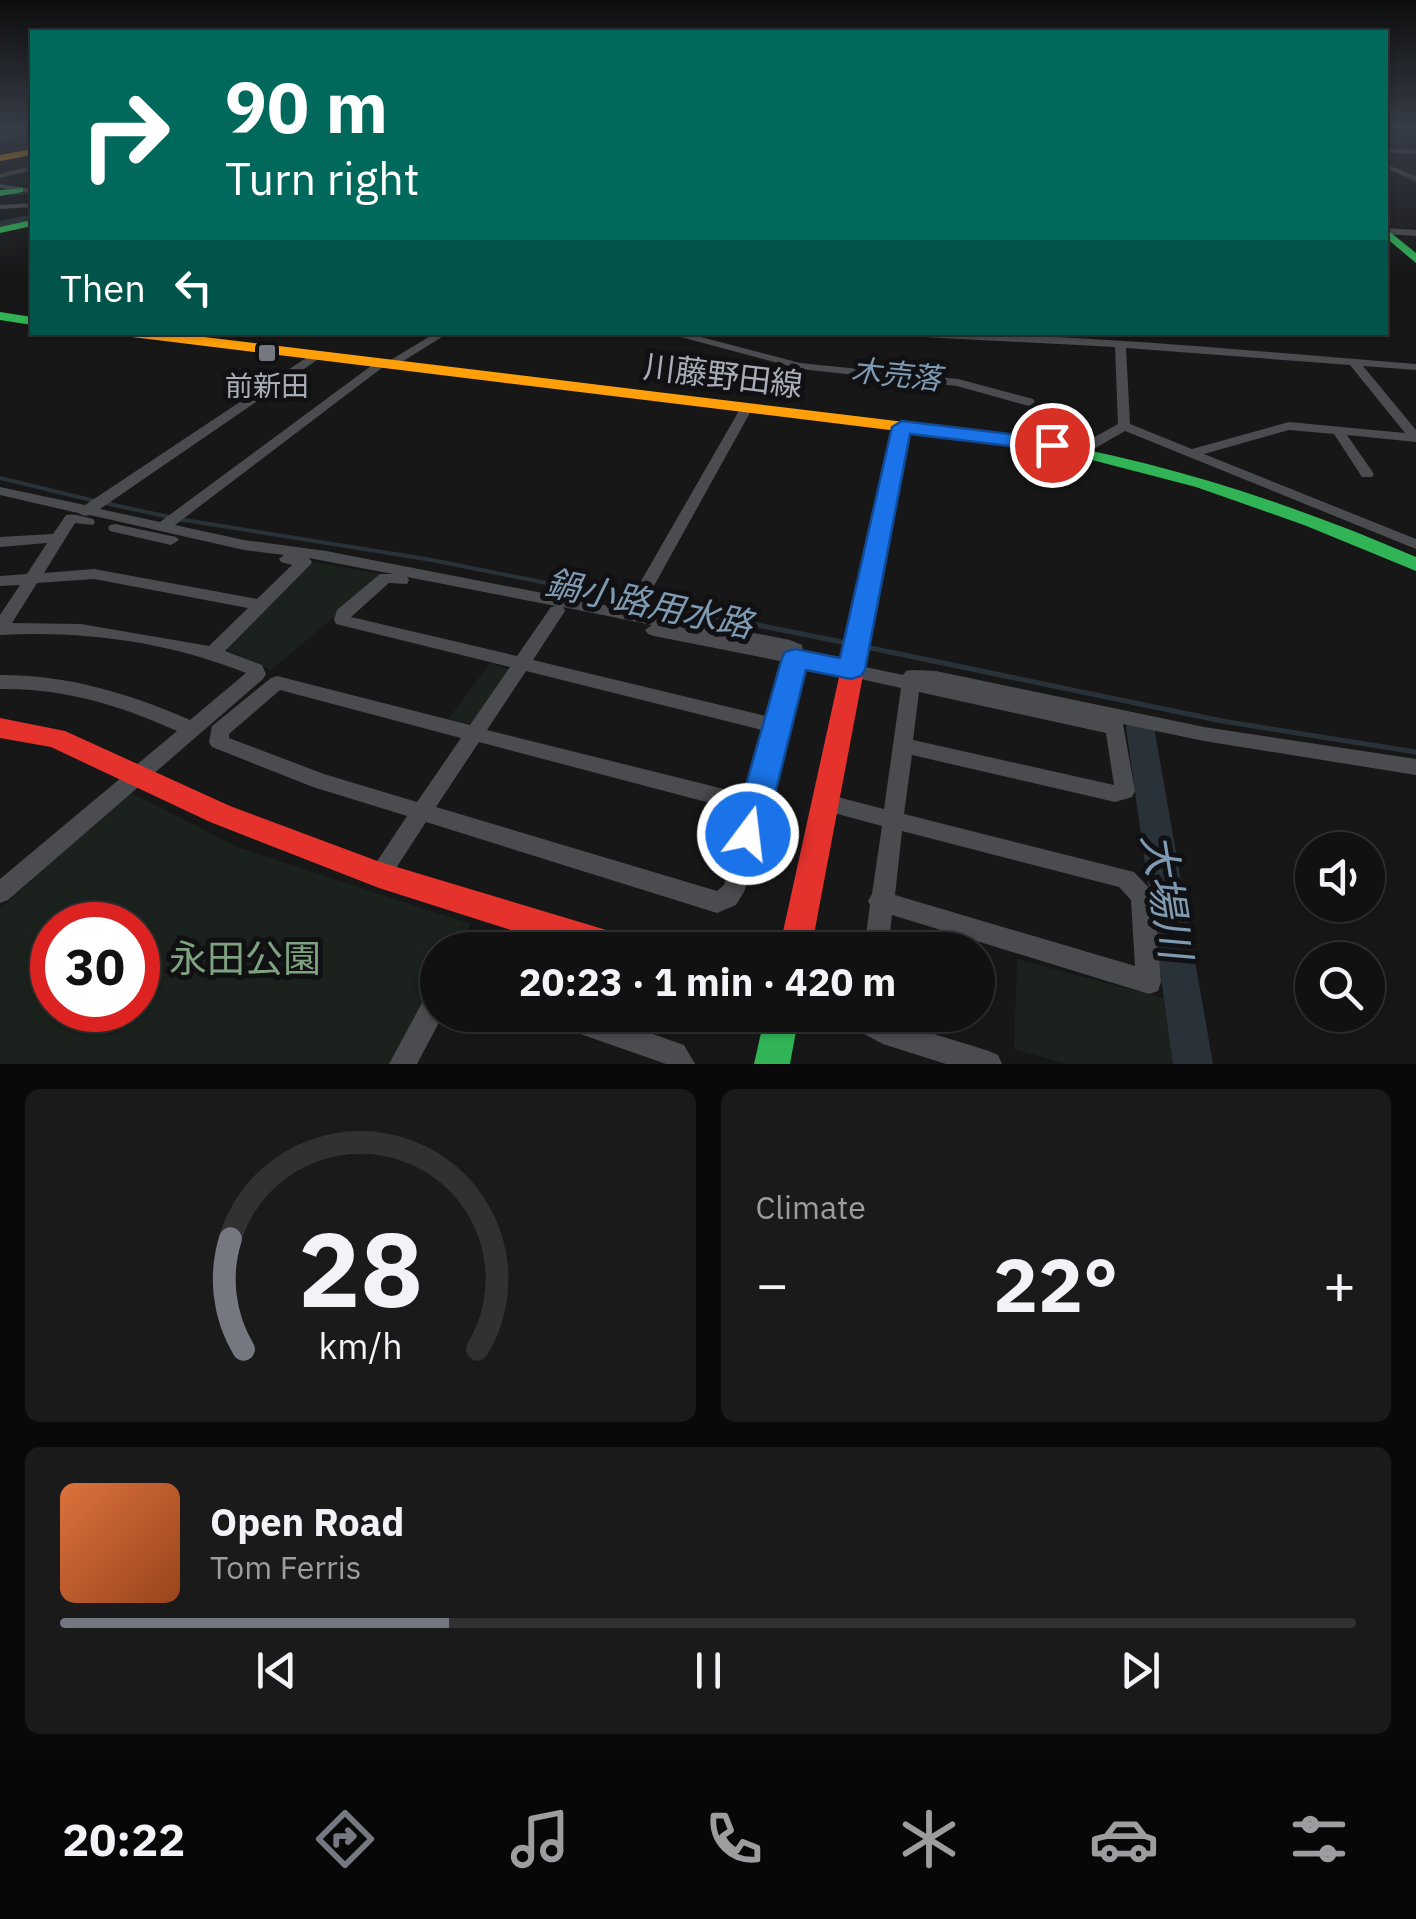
<!DOCTYPE html>
<meta charset="utf-8">
<style>
:root{--surface:#111;--page:#1a1a1a;--text:#f1f3f6;--muted:#9c9d9f;--line:#303131;--accent:#757880}
body{margin:0;font-family:"IBM Plex Sans","Noto Sans JP",sans-serif;background:var(--page);color:var(--text);height:100vh;display:flex;flex-direction:column;font-size:38px;white-space:nowrap}
*{box-sizing:border-box;margin:0}
p{font-size:32px;color:var(--muted)}
.icon{flex:none;width:55px;height:55px;fill:none;stroke:currentColor;stroke-width:2;stroke-linecap:round;stroke-linejoin:round}
.map{position:relative;height:1064px;overflow:hidden}
.details{display:flex;flex-direction:column;gap:25px;padding:25px;background:#090909;flex:1}
.details>*{flex:none}
.guide{position:absolute;left:30px;top:30px;width:1358px;height:305px;border-radius:0px;box-shadow:0 2px 8px #0004,0 0 0 2px var(--line);background:#00695c;color:#fff;overflow:hidden}
.buttons{position:absolute;left:1295px;top:832px;display:grid;gap:20px}
.buttons a{display:grid;place-items:center;width:90px;height:90px;border-radius:50%;background:var(--surface);box-shadow:0 2px 8px #0004,0 0 0 2px var(--line);font-size:50px}
.speed{position:absolute;left:30px;top:902px;display:flex;gap:20px;font-size:50px;font-weight:700;text-align:center}
.speed>*{display:grid;place-content:center;width:130px;height:130px;border-radius:50%;background:var(--surface);box-shadow:0 2px 8px #0004,0 0 0 2px var(--line);line-height:1}
.speed .limit{border:15px solid #d22;background:#fff;color:#111}
.pin{position:absolute;display:grid;place-items:center;width:85px;height:85px;color:#fff;margin:-42px;border:5px solid #fff;border-radius:50%;box-shadow:0 2px 10px #0007}
.me{position:absolute;width:110px;margin:-55px;rotate:15deg;stroke-linejoin:round;filter:drop-shadow(0 0 8px #0008)}
.turn{display:flex;align-items:center;gap:35px;height:210px;padding:0 30px;font-size:45px}
.turn .icon{width:130px;height:130px;stroke-width:2.5}
.turn b{display:block;font-size:70px;line-height:85px}
.then{display:flex;align-items:center;height:95px;padding:0 30px;background:#0003;gap:20px;font-size:38px}
.big{font-size:75px;font-weight:700;line-height:1.1}
.details .card{flex:1;display:flex;flex-direction:column;justify-content:center;gap:15px;min-width:0;padding:0 35px;border-radius:15px;background:var(--page)}
.details .dial{align-items:center;gap:0}
.dial svg{height:260px;overflow:visible;fill:none;stroke:var(--line);stroke-width:7;stroke-linecap:round;text-anchor:middle}
.dial text{fill:var(--text);stroke:none}
.song{display:flex;align-items:center;gap:30px}
.cover{width:120px;height:120px;border-radius:15px;background:linear-gradient(135deg,hsl(20 70% 55%),hsl(20 70% 35%))}
.played{height:10px;border-radius:5px;background:linear-gradient(90deg,var(--accent) 30%,var(--line) 30%)}
.keys{display:flex;justify-content:space-around;direction:ltr}
.heat{display:flex;justify-content:space-between;align-items:center;font-size:55px;direction:ltr}
.details .tiles{flex:1;display:grid;gap:25px;grid-template-columns:1fr 1fr}
.card:last-child{grid-column:span 2}
.trip{position:absolute;left:420px;top:932px;width:575px;height:100px;border-radius:50px;background:var(--surface);box-shadow:0 2px 8px #0004,0 0 0 2px var(--line);font-weight:700;line-height:100px;text-align:center}
.tabs{display:flex;height:160px;justify-content:space-around;align-items:center;background:#070707;color:var(--muted)}
.tabs .icon{width:70px;height:70px}
.tabs .active{color:var(--accent)}
.tabs b{font-size:45px;color:var(--text)}
.map>svg:first-child{display:block}
.green{fill:#1b211c;fill-rule:evenodd}
.lines{fill:none;stroke-linecap:round;stroke-linejoin:round}
.stream-far2{stroke:#2a3239;stroke-width:2.5}
.stream-far1{stroke:#2a3239;stroke-width:4}
.stream{stroke:#2a3239;stroke-width:5}
.river{fill:#2a3239;fill-rule:evenodd}
.street{fill:#4b4c50;fill-rule:evenodd}
.fast{fill:#30b455;fill-rule:evenodd}
.slow{fill:#ff9f0a;fill-rule:evenodd}
.jam{fill:#e5322d;fill-rule:evenodd}
.route{fill:#1a73e8;stroke:#114b97;stroke-width:2.5}
.poi-dot{fill:#757880;stroke:#111113;stroke-width:4}
.labels{text-anchor:middle;stroke-width:10;stroke-linejoin:round;paint-order:stroke}
.far-poi-label{font-size:28px;fill:#a8adb8;stroke:#111113}
.far-water-label{font-size:30px;font-style:italic;fill:#7f9bb3;stroke:#111113}
.street-label{font-size:32px;fill:#a8adb8;stroke:#111113}
.water-label{font-size:35px;font-style:italic;fill:#7f9bb3;stroke:#111113}
.near-park-label{font-size:38px;fill:#7fa381;stroke:#111113}
.near-water-label{font-size:42px;font-style:italic;fill:#7f9bb3;stroke:#111113}
</style>
<div class="map">
<svg width="1416" height="1064" viewBox="0 0 1416 1064">
<rect width="100%" height="100%" fill="#171717"/>
<!-- green -->
<g class="green">
<path d="M309,561L384,575L271,670L228,650L227,647Z"/>
<path d="M490,663L510,670L472,724L448,719Z"/>
<path d="M129,792L240,848L471,924L456,950H438L437,982L391,1064H0V909ZM52,925H138V1010H52Z"/>
<path d="M1017,959L1166,999L1173,1064H1066L1014,1049Z"/>
</g>
<g class="lines">
<!-- stream-far2 -->
<g class="stream-far2">
<path d="M1399,173L1416,182"/>
<path d="M12,194L32,193"/>
</g>
<!-- stream-far1 -->
<g class="stream-far1">
<path d="M0,478L95,501"/>
<path d="M105,503L169,517"/>
<path d="M178,519L432,560L591,592"/>
</g>
<!-- stream -->
<g class="stream">
<path d="M578,589L847,643"/>
<path d="M866,647L1222,721L1416,752"/>
</g>
<!-- river -->
<g class="river">
<path d="M32,214V222L0,229V221Z"/>
<path d="M1140,716L1150,719L1154,727L1213,1064H1173L1126,727L1130,719Z"/>
</g>
<!-- street -->
<g class="street">
<path d="M32,130V134L0,139V135Z"/>
<path d="M1385,148L1416,150V154L1385,152Z"/>
<path d="M1385,164L1416,176V180L1385,168Z"/>
<path d="M32,166V170L0,178V174Z"/>
<path d="M0,184L32,189V193L0,188Z"/>
<path d="M32,203V207L0,209V205Z"/>
<path d="M1385,228L1416,230V236L1385,234Z"/>
<path d="M437,332H450L392,368L383,367L175,525L244,540L326,551L625,609L740,409L746,405L752,409L640,611L790,640L802,645L804,654L903,675L906,671L912,670L936,671L1204,727L1416,759V775L1204,741L1123,724L1135,791L1132,797L1115,802L912,755L904,814L1134,872L1150,889L1154,896L1161,982L1158,991L1149,994L892,915L888,950H864L870,905L868,901L872,894L882,826L819,809L816,803L819,797L826,794L884,809L901,688L802,666L745,890L736,905L717,913L426,822L387,882L379,885L371,882L368,875L407,816L313,787L212,747L209,742L212,726L271,678L277,676L470,725L510,667L336,624L334,620L337,610L380,574H393L309,558L312,562L310,565L225,651L262,665L266,674L263,679L8,900L0,903V879L177,731C119,705 64,688 0,689V675C68,675 128,693 190,720L246,673C169,642 83,630 0,635V615L20,585L0,586V576L27,574L47,543L0,547V537L53,534L66,515C75,513 84,517 93,519L95,522L93,525L75,523L44,573L94,569L257,599L292,565L281,562L279,559L284,555L244,550L90,515L85,516L78,513L0,495V487L85,505L312,354H320V358L100,509L160,522L375,363L384,364ZM407,577L556,606L551,607L517,656L351,617L389,583L407,584L409,580ZM94,579L248,608L209,646L81,624L12,623L37,583ZM563,607L652,625L645,630L648,634L654,636L785,662L770,717L533,660L565,611ZM526,671L766,731L748,795L487,730ZM280,690L461,738L417,802L324,774L229,738V734ZM919,692L1106,733L1114,785L913,740ZM479,742L744,812L724,885L717,891L436,807ZM902,831L1119,887L1131,900L1135,966L895,895Z"/>
<path d="M662,332H682L800,363L958,379L1033,399L1035,402L1029,406L957,386L800,369Z"/>
<path d="M880,332C1059,332 1238,350 1416,364V370L1363,366L1416,430V442L1347,435L1374,474L1372,477H1362L1334,434L1289,430L1204,454L1416,539V549L1125,431L1085,454H1075L1073,451L1075,448L1118,424L1115,347L885,335ZM1126,348L1350,365L1405,433L1289,422L1192,449L1130,424Z"/>
<path d="M115,524L176,537L179,540L171,545L110,531L108,528L110,525Z"/>
<path d="M438,987V1015H443L417,1064H389L429,990Z"/>
<path d="M548,1015H599L684,1045L695,1064H666L552,1024Z"/>
<path d="M857,1015H883L889,1020L989,1051L998,1055L1002,1064H946L883,1044L864,1034Z"/>
</g>
<!-- fast -->
<g class="fast">
<path d="M23,188V192L0,196V190Z"/>
<path d="M32,220V226L0,233V227Z"/>
<path d="M1385,228L1416,253V263L1385,237Z"/>
<path d="M0,312L32,317V325L0,320Z"/>
<path d="M979,431C1131,452 1275,496 1416,557V571L1304,525L1196,487L1092,460L973,440L970,436Z"/>
<path d="M765,1015H799L790,1064H754Z"/>
</g>
<!-- slow -->
<g class="slow">
<path d="M32,149V155L0,161V155Z"/>
<path d="M117,332H163L979,431L988,436L979,441L124,336Z"/>
</g>
<!-- jam -->
<g class="jam">
<path d="M902,422L910,427L811,950H779L894,427Z"/>
<path d="M0,718L65,731L230,806L380,862L623,935L634,939L639,950H574L379,888L210,822L51,747L0,738Z"/>
</g>
</g>
<!-- sky -->
<linearGradient id="sky" x2="0" y2="1"><stop stop-color="#0d0d0d"/><stop offset="0.46" stop-color="#363c47"/><stop offset="1" stop-color="#363c47" stop-opacity="0"/></linearGradient>
<rect width="1416" height="276" fill="url(#sky)"/>
<!-- route -->
<path class="route" d="M902,421L1052,439L1062,445L1052,451L910,434L865,670L861,676L851,679L806,670L765,834L760,844L748,848L737,844L732,834L782,658L785,652L795,649L840,658L892,427Z"/>
<!-- markers -->
<rect class="poi-dot" x="257" y="343" width="20" height="20" rx="5"/>
<g class="labels">
<!-- far-poi labels -->
<g class="far-poi-label">
<text x="267" y="396">前新田</text>
</g>
<!-- far-water labels -->
<g class="far-water-label">
<text transform="translate(896 375) rotate(6)" y="10">木売落</text>
</g>
<!-- street labels -->
<g class="street-label">
<text transform="translate(723 376) rotate(7)" y="11">川藤野田線</text>
</g>
<!-- water labels -->
<g class="water-label">
<text transform="translate(649 604) rotate(12)" y="12">鍋小路用水路</text>
</g>
<!-- near-park labels -->
<g class="near-park-label">
<text x="245" y="972">永田公園</text>
</g>
<!-- near-water labels -->
<g class="near-water-label">
<text transform="translate(1167 896) rotate(81)" y="15">大場川</text>
</g>
</g>
</svg>
<div class="buttons">
<a><svg class="icon" aria-label="sound" viewBox="0 0 24 24"><path d="M4 9h4l5-4v14l-5-4H4zM17 9q2 3 0 6"/></svg></a>
<a><svg class="icon" aria-label="search" viewBox="0 0 24 24"><circle cx="10" cy="10" r="6"/><path d="M15 15l6 6"/></svg></a>
</div>
<div class="speed"><div class="limit">30</div></div>
<div class="pin" style="left:1052px;top:445px;background:#d93025"><svg class="icon" aria-label="arrive" viewBox="0 0 24 24"><path d="M6 21V4h12l-3 4 3 4H6"/></svg></div>
<svg class="me" style="left:748px;top:834px" viewBox="-20 -20 40 40"><circle r="17" fill="#1a73e8" stroke="#fff" stroke-width="3"/><path d="M0-11L8 9 0 5-8 9z" fill="#fff"/></svg>
<div class="trip">20:23 · 1 min · 420 m</div>
<div class="guide">
<div class="turn"><svg class="icon" aria-label="right" viewBox="0 0 24 24"><path d="M7 20v-9h11M14 6l5 5-5 5"/></svg><div><b>90 m</b>Turn right</div></div>
<div class="then">Then<svg class="icon" aria-label="left" viewBox="0 0 24 24"><path d="M17 20v-9H6M10 6l-5 5 5 5"/></svg></div>
</div>
</div>
<section class="details">
<div class="tiles">
<div class="card dial"><svg viewBox="0 0 100 80">
<path d="M14 69A42 42 0 1 1 86 69"/>
<path d="M14 69A42 42 0 0 1 10 35" stroke="#757880"/>
<text x="50" y="56" font-size="32" font-weight="700">28</text>
<text x="50" y="72" font-size="11">km/h</text>
</svg></div>
<div class="card"><p>Climate</p>
<div class="heat"><a>−</a><b class="big">22°</b><a>+</a></div>
</div>
<div class="card">
<div class="song"><i class="cover"></i><div><b>Open Road</b><p>Tom Ferris</p></div></div>
<div class="played"></div>
<div class="keys"><svg class="icon" aria-label="previous" viewBox="0 0 24 24"><path d="M18 5L8 12l10 7zM5 5v14"/></svg><svg class="icon" aria-label="pause" viewBox="0 0 24 24"><path d="M8 5v14M16 5v14"/></svg><svg class="icon" aria-label="next" viewBox="0 0 24 24"><path d="M6 5l10 7-10 7zM19 5v14"/></svg></div>
</div>
</div>
</section>
<nav class="tabs">
<b>20:22</b>
<svg class="icon active" aria-label="directions" viewBox="0 0 24 24"><path d="M12 3l9 9-9 9-9-9zM9 14v-3h6M13 9l2 2-2 2"/></svg>
<svg class="icon" aria-label="music" viewBox="0 0 24 24"><path d="M9 18V5l10-2v13"/><circle cx="6" cy="18" r="3"/><circle cx="16" cy="16" r="3"/></svg>
<svg class="icon" aria-label="phone" viewBox="0 0 24 24"><path d="M5 4h4l2 5-3 2q2 4 5 5l2-3 5 2v4C11 20 4 13 5 4z"/></svg>
<svg class="icon" aria-label="climate" viewBox="0 0 24 24"><path d="M12 3v18M4 7l16 10M4 17L20 7"/></svg>
<svg class="icon" aria-label="car" viewBox="0 0 24 24"><path d="M5 17H2v-5l4-1 3-4h7l3 4 3 1v5h-3M9 17h6M6 11h13"/><circle cx="7" cy="17" r="2"/><circle cx="17" cy="17" r="2"/></svg>
<svg class="icon" aria-label="filters" viewBox="0 0 24 24"><path d="M4 7h16M4 17h16"/><circle cx="9" cy="7" r="2"/><circle cx="15" cy="17" r="2"/></svg>
</nav>
